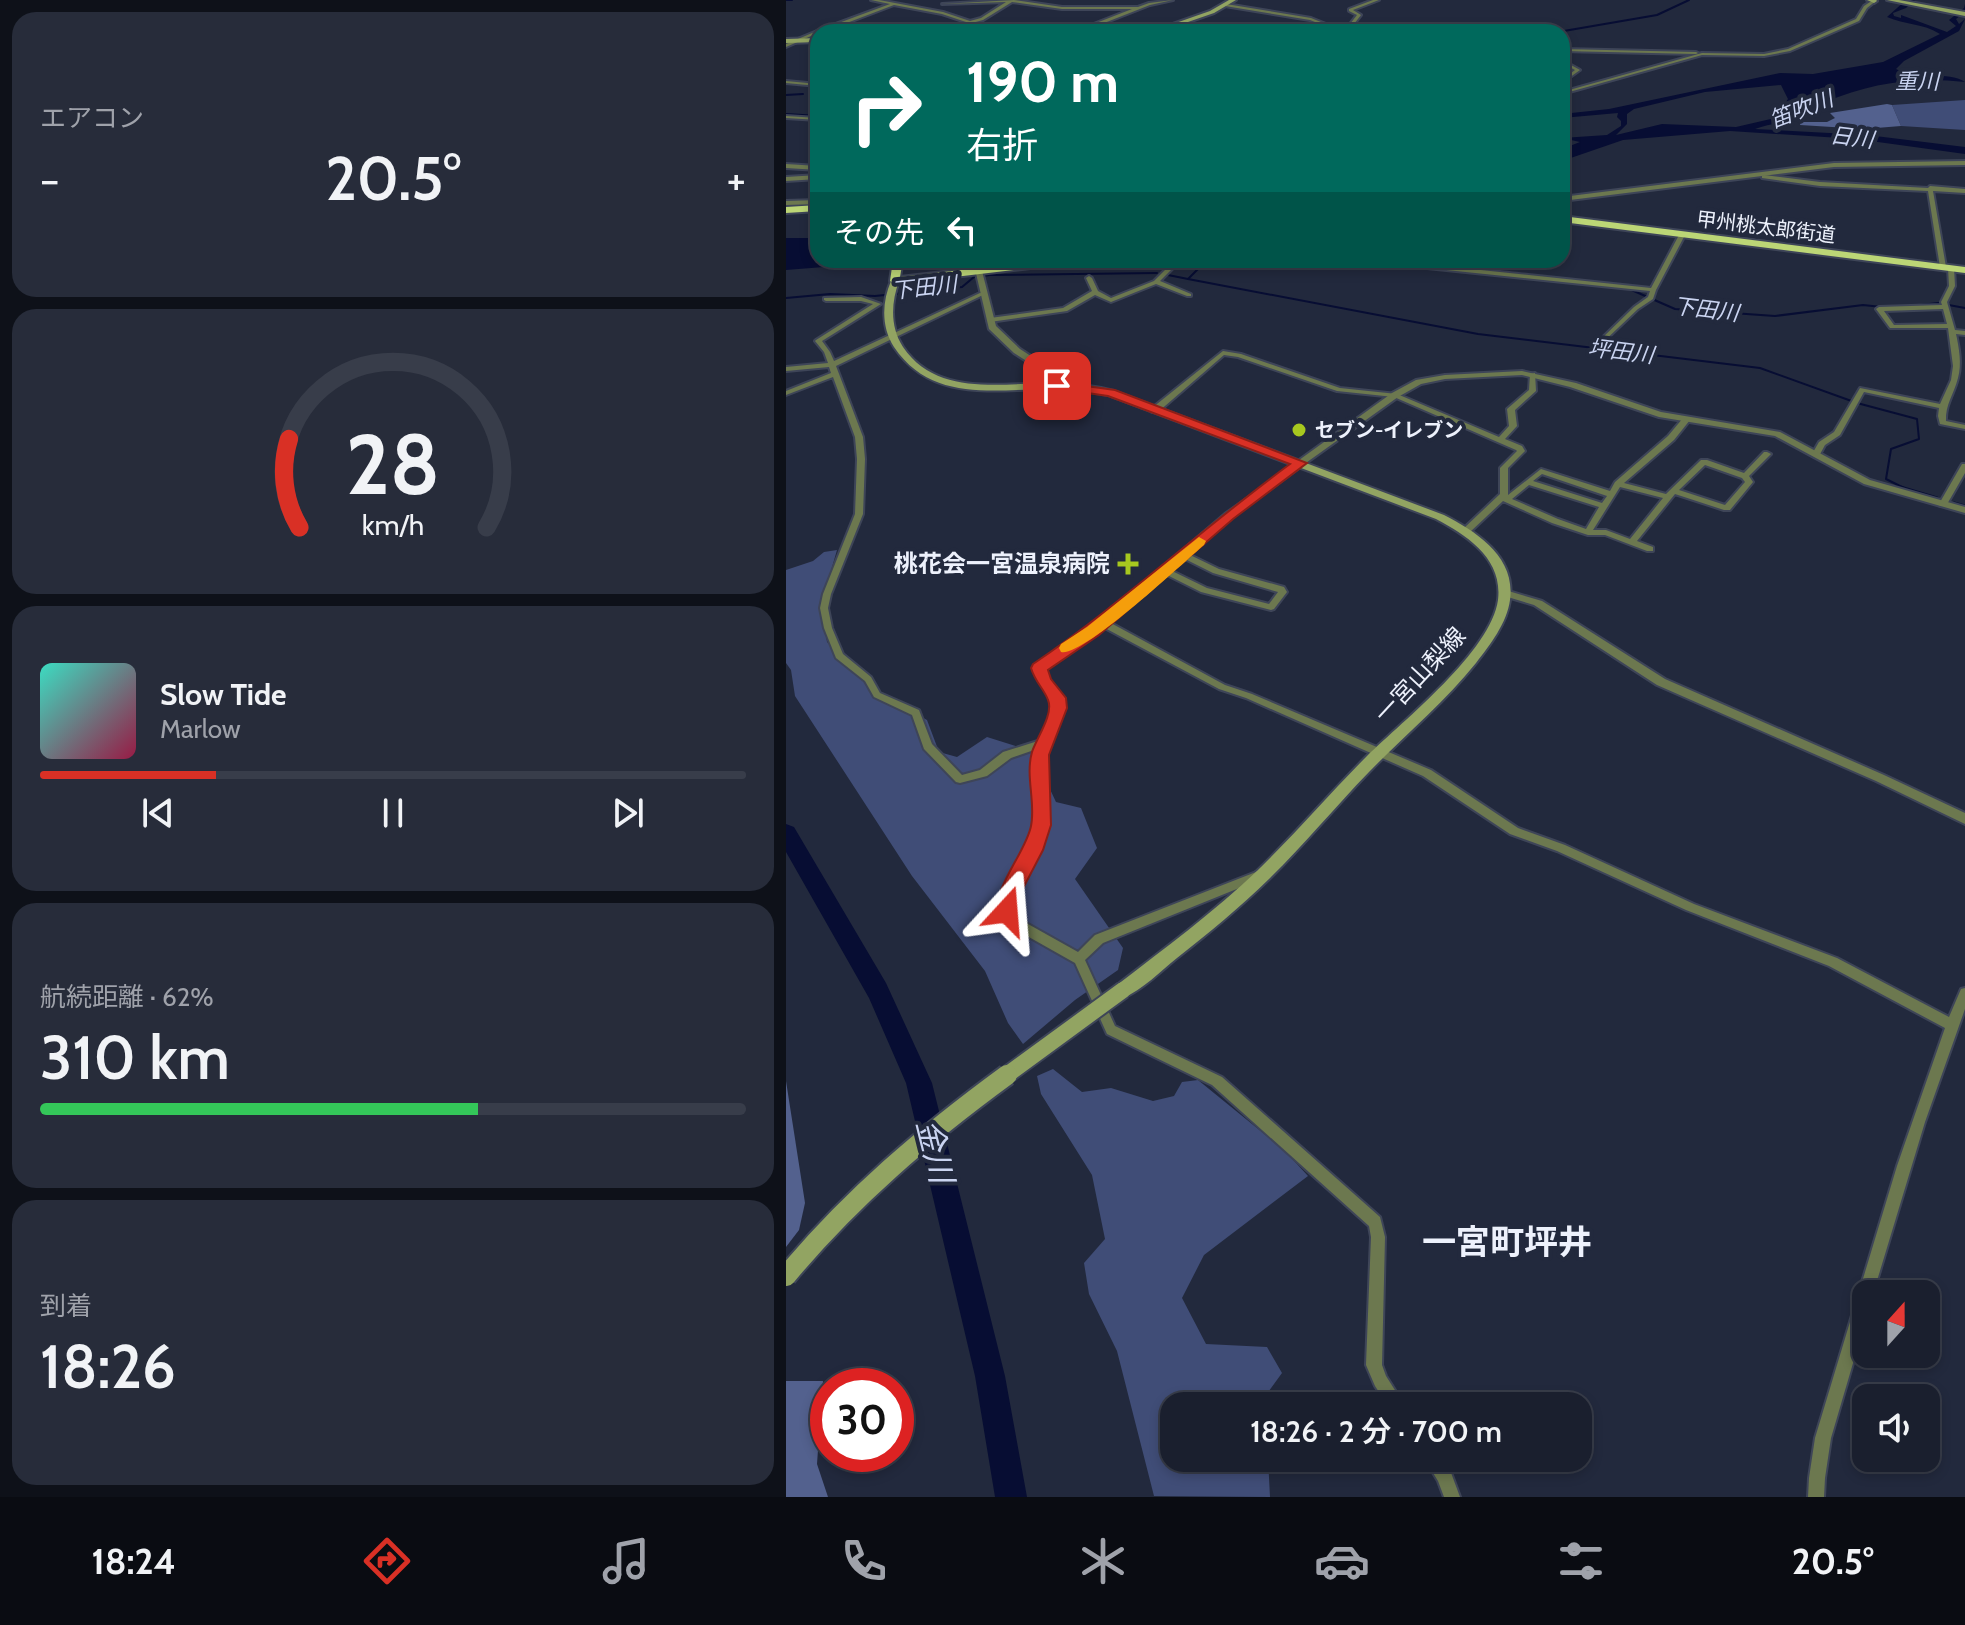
<!DOCTYPE html>
<html lang="ja">
<meta charset="utf-8">
<style>
:root{--surface:#1a1f2e;--page:#272c3a;--text:#f1f3f6;--muted:#9fa2aa;--line:#383d4a;--accent:#d93025}
body{margin:0;font-family:Cabin,"Noto Sans JP",sans-serif;background:var(--page);color:var(--text);height:100vh;display:flex;flex-direction:column;font-size:30px;white-space:nowrap}
*{box-sizing:border-box;margin:0}
p{font-size:26px;color:var(--muted)}
.icon{flex:none;width:44px;height:44px;fill:none;stroke:currentColor;stroke-width:2;stroke-linecap:round;stroke-linejoin:round}
.map{position:relative;flex:1;overflow:hidden}
.details{display:flex;flex-direction:column;gap:12px;padding:12px;background:#0e1119;width:786px}
.details>*{flex:none}
.banner{position:absolute;left:24px;top:24px;width:760px;height:244px;border-radius:24px;box-shadow:0 4px 12px #0003,0 0 0 2px var(--line);background:#00695c;color:#fff;overflow:hidden}
.needle{width:52px;rotate:21deg}
.controls{position:absolute;left:1066px;top:1280px;display:grid;gap:16px}
.controls a{display:grid;place-items:center;width:88px;height:88px;border-radius:16px;background:var(--surface);box-shadow:0 4px 12px #0003,0 0 0 2px var(--line);font-size:40px}
.speed{position:absolute;left:24px;top:1368px;display:flex;gap:16px;font-size:40px;font-weight:700;text-align:center}
.speed>*{display:grid;place-content:center;width:104px;height:104px;border-radius:50%;background:var(--surface);box-shadow:0 4px 12px #0003,0 0 0 2px var(--line);line-height:1}
.speed .limit{border:12px solid #d22;background:#fff;color:#111}
.pin{position:absolute;display:grid;place-items:center;width:68px;height:68px;color:#fff;margin:-34px;border-radius:16px;box-shadow:0 4px 12px #0006}
.me{position:absolute;width:88px;margin:-44px;rotate:19deg;stroke-linejoin:round;filter:drop-shadow(0 0 6px #0008)}
.turn{display:flex;align-items:center;gap:28px;height:168px;padding:0 24px;font-size:36px}
.turn .icon{width:104px;height:104px;stroke-width:2.5}
.turn b{display:block;font-size:56px;line-height:68px}
.then{display:flex;align-items:center;height:76px;padding:0 24px;background:#0003;gap:16px;font-size:30px}
.big{font-size:60px;font-weight:600;line-height:1.1}
.details .widget{flex:1;display:flex;flex-direction:column;justify-content:center;gap:12px;min-width:0;padding:0 28px;border-radius:24px;background:var(--page)}
.details .dial{align-items:center;gap:0}
.dial svg{height:208px;overflow:visible;fill:none;stroke:var(--line);stroke-width:7;stroke-linecap:round;text-anchor:middle}
.dial text{fill:var(--text);stroke:none}
.song{display:flex;align-items:center;gap:24px}
.cover{width:96px;height:96px;border-radius:12px;background:linear-gradient(135deg,hsl(170 70% 55%),hsl(340 70% 35%))}
.played{height:8px;border-radius:4px;background:linear-gradient(90deg,var(--accent) 25%,var(--line) 25%)}
.keys{display:flex;justify-content:space-around;direction:ltr}
.heat{display:flex;justify-content:space-between;align-items:center;font-size:44px;direction:ltr}
.charge{height:12px;border-radius:6px;background:linear-gradient(90deg,#34c759 62%,var(--line) 0)}
.trip{position:absolute;left:374px;top:1392px;width:432px;height:80px;border-radius:24px;background:var(--surface);box-shadow:0 4px 12px #0003,0 0 0 2px var(--line);font-weight:600;line-height:80px;text-align:center}
.dock{display:flex;height:128px;justify-content:space-around;align-items:center;background:#0a0c12;color:var(--muted)}
.dock .icon{width:56px;height:56px}
.dock .selected{color:var(--accent)}
.dock b{font-size:36px;color:var(--text)}
main{display:flex;flex:1;min-height:0}
.map>svg:first-child{display:block}
.green{fill:#404d77}
.forest{fill:#53618e}
.water{fill:#070d33;fill-rule:evenodd}
.lines{fill:none;stroke-linecap:round;stroke-linejoin:round}
.stream-far1{stroke:#070d33;stroke-width:2}
.stream{stroke:#070d33;stroke-width:3}
.river{fill:#070d33;fill-rule:evenodd}
.minor-casing{stroke:#3e4558;stroke-width:4}
.tertiary-casing{stroke:#3e4558;stroke-width:4}
.secondary-casing{stroke:#3e4558;stroke-width:4}
.trunk-casing{stroke:#3e4558;stroke-width:4}
.minor{fill:#6c784f;fill-rule:evenodd}
.tertiary{fill:#6c784f;fill-rule:evenodd}
.secondary{fill:#92a462;fill-rule:evenodd}
.trunk{fill:#bcd676;fill-rule:evenodd}
.secondary-bridge-far1-casing{stroke:#3e4558;stroke-width:20;stroke-linecap:butt}
.secondary-bridge-casing{stroke:#3e4558;stroke-width:24;stroke-linecap:butt}
.secondary-bridge-far1{stroke:#92a462;stroke-width:16}
.secondary-bridge{stroke:#92a462;stroke-width:20}
.route{fill:#d93025;stroke:#8d1f18;stroke-width:2}
.slow{fill:#f59e0b}
.poi-dot{fill:#a7c81f;stroke:#22293d;stroke-width:3}
.labels{text-anchor:middle;stroke-width:8;stroke-linejoin:round;paint-order:stroke}
.far-street-label{font-size:20px;fill:#edf1fc;stroke:#22293d}
.far-poi-label{font-size:20px;font-weight:bold;fill:#edf1fc;stroke:#22293d;text-anchor:start}
.far-water-label{font-size:22px;font-style:italic;fill:#cad4f1;stroke:#22293d}
.poi-label{font-size:24px;font-weight:bold;fill:#edf1fc;stroke:#22293d;text-anchor:end}
.street-label{font-size:24px;fill:#edf1fc;stroke:#22293d}
.near-water-label{font-size:32px;font-style:italic;fill:#cad4f1;stroke:#22293d}
.near-quarter-label{font-size:34px;font-weight:bold;fill:#edf1fc;stroke:#22293d}
</style>
<main>
<section class="details">
<div class="widget"><p>エアコン</p>
<div class="heat"><a>−</a><b class="big">20.5°</b><a>+</a></div>
</div>
<div class="widget dial"><svg viewBox="0 0 100 80">
<path d="M14 69A42 42 0 1 1 86 69"/>
<path d="M14 69A42 42 0 0 1 10 35" stroke="#d93025"/>
<text x="50" y="56" font-size="32" font-weight="700">28</text>
<text x="50" y="72" font-size="11">km/h</text>
</svg></div>
<div class="widget">
<div class="song"><i class="cover"></i><div><b>Slow Tide</b><p>Marlow</p></div></div>
<div class="played"></div>
<div class="keys"><svg class="icon" aria-label="previous" viewBox="0 0 24 24"><path d="M18 5L8 12l10 7zM5 5v14"/></svg><svg class="icon" aria-label="pause" viewBox="0 0 24 24"><path d="M8 5v14M16 5v14"/></svg><svg class="icon" aria-label="next" viewBox="0 0 24 24"><path d="M6 5l10 7-10 7zM19 5v14"/></svg></div>
</div>
<div class="widget"><p>航続距離 · 62%</p><b class="big">310 km</b><div class="charge"></div></div>
<div class="widget"><p>到着</p><b class="big">18:26</b></div>
</section>
<div class="map">
<svg width="1179" height="1497" viewBox="0 0 1179 1497">
<rect width="100%" height="100%" fill="#22293d"/>
<!-- green -->
<g class="green">
<path d="M1179,100V130L1115,126L1106,105Z"/>
<path d="M51,550L36,602L41,642L101,698L141,720L153,752L171,757L201,737L246,751L270,802L295,808L311,848L289,879L337,948L332,970L289,1000L237,1044L222,1023L199,971L126,876L9,696L5,670L0,663V570L27,561L38,552Z"/>
<path d="M267,1069L296,1092L325,1088L367,1101L388,1096L396,1082L412,1080L498,1150L522,1176L418,1255L396,1298L420,1344L481,1347L496,1373L472,1406H388V1458H482L484,1497L368,1496L331,1351L303,1294L298,1263L319,1239L306,1175L255,1094L251,1076Z"/>
</g>
<!-- forest -->
<g class="forest">
<path d="M1101,104L1106,105L1115,126L1078,129L1014,125L1015,122H1041L1049,118L1044,113Z"/>
<path d="M0,1081L19,1203L13,1230L0,1247Z"/>
<path d="M0,1381H37L31,1464L42,1497H0Z"/>
</g>
<!-- water -->
<g class="water">
<path d="M1120,0H1129L1120,8L1107,13L1108,16L1115,18V15L1161,32L1170,26L1163,20L1178,8L1179,4V12L1170,19L1173,24L1179,19L1173,31L1118,61L1110,69C1135,82 1161,70 1179,82C1129,76 1085,83 1039,102C1027,106 1017,115 1006,119C994,124 981,124 969,129L1081,135L1179,147V154L1070,139L944,131L837,140L776,161V149L794,142L776,138L821,135L835,126V121L831,117L832,113L776,118V114L823,109L994,73L1027,74L1097,62L1154,34C1137,23 1119,25 1101,17ZM995,85L1002,99L989,118L950,127L876,124L830,135L841,124V114L848,109L919,92Z"/>
<path d="M0,238H32V260H126L0,270Z"/>
</g>
<g class="lines">
<!-- stream-far1 -->
<g class="stream-far1">
<path d="M0,0H6"/>
<path d="M362,32L426,10"/>
<path d="M772,32L871,15L903,0"/>
<path d="M25,93L32,92"/>
<path d="M0,95L17,94"/>
<path d="M0,114L32,116"/>
<path d="M617,260L815,283"/>
<path d="M382,275L402,279L421,260"/>
<path d="M402,279L692,334L974,368L1071,403L1131,419L1133,439L1105,449L1100,479L1118,488"/>
<path d="M841,288L889,309L989,316L1077,305L1096,307"/>
<path d="M0,298L44,294L89,296L176,287L188,277L204,275L371,273"/>
<path d="M1127,306L1152,303L1179,308"/>
</g>
<!-- stream -->
<g class="stream">
<path d="M1111,486L1151,498"/>
<path d="M1168,503L1179,506"/>
</g>
<!-- river -->
<path class="river" d="M0,824L8,827L100,983L146,1083L219,1376L241,1497H209L189,1376L120,1083L83,998L0,852Z"/>
<!-- minor casing -->
<g class="minor-casing">
<g id="minor">
<path d="M85,0H93L157,12L184,21L195,18L220,2L156,4L228,0L276,7H352L363,3L387,0L364,5L308,27V32H304L305,25L346,9H276L226,2L197,20L153,32H147L180,22L156,14L108,5L37,32H32V33L0,47V44L31,31L104,4Z"/>
<path d="M587,0H593L567,10L575,15L568,24L600,27L625,32L555,26L439,32L534,24L524,20L439,6L440,4L525,18L540,24H564L571,15L563,11V9Z"/>
<path d="M1087,0H1091L1081,8L1073,21L1004,51L978,56L916,55L776,94V92L916,53L978,54L1002,49L1070,19L1078,6Z"/>
<path d="M776,49L910,52L912,53L910,54L776,51Z"/>
<path d="M776,60L794,70L776,83V80L789,70L776,63Z"/>
<path d="M0,81L32,84V86L0,83Z"/>
<path d="M0,116L32,118V120L0,118Z"/>
<path d="M1179,161V165L1048,167L776,201V197L1048,163Z"/>
<path d="M0,164L32,166V170L0,168Z"/>
<path d="M32,175V179L0,181V177Z"/>
<path d="M978,175L1034,182L1142,188L1144,186L1179,189V193L1147,191L1160,267L1157,269L1154,267L1142,191L1034,186L976,178V176Z"/>
<path d="M32,200V204L0,205V201Z"/>
<path d="M896,233L899,235L870,290L867,299L852,309L812,347L809,345L810,344L848,307L862,297L864,291L583,262L580,260H600L865,288L893,235Z"/>
<path d="M389,260H395L374,281L405,294V296H401L370,284L325,302L309,295L281,311L204,322L201,320L204,318L277,308L306,291L300,278L303,276L306,278L312,291L325,298L368,281Z"/>
<path d="M1165,266L1168,268L1169,286L1161,302L1169,330L1179,331V335L1170,334C1173,348 1176,364 1172,378C1168,394 1159,405 1160,421L1179,425V429L1154,424L1152,416L1153,408L1078,392L1054,435L1039,445L1033,456H1027L1026,454L1033,442L1048,432L1074,388L1154,404L1165,380L1167,366L1162,328H1104L1090,309L1093,307L1156,305L1155,302L1163,286L1162,268ZM1157,309L1161,324L1108,325L1098,311Z"/>
<path d="M194,293L199,294L50,366L77,437L79,459L77,514L45,594L42,608L46,628L57,654L85,677L94,693L133,710L146,744L176,775L194,770L217,752L255,740L267,708L266,699L254,683L248,668L250,666L304,629L439,514L514,461L518,463L517,465L445,518L402,554L433,569L498,587L501,592L488,609L485,610L415,592L379,574L323,622L439,685L466,694L645,770L732,828L779,845L908,904L1051,958L1163,1017L1175,989L1179,988V1009L1139,1122L1087,1294H1080V1319L1045,1438L1039,1478L1038,1497H1022L1023,1478L1029,1438L1111,1166L1159,1028L1043,966L900,910L771,851L724,834L637,776L460,698L433,689L317,627L258,669L261,680L276,698L277,708L259,755L261,814L257,837L226,904L230,916L242,924L292,952L309,935L470,872L474,870L478,872L480,875L478,878L317,943L299,960L329,1026L436,1077L594,1217L599,1237L596,1365L600,1376L619,1406H602L589,1386L580,1365L585,1237L583,1226L426,1085L321,1034L289,963L234,932L222,922L214,904L247,837L251,814L249,755L251,749L225,758L201,776L174,783L170,782L138,749L126,715L88,697L79,681L50,658L38,628L34,608L37,594L69,514L71,459L69,437L47,377L0,395V391L45,373L43,367L0,371V367L42,363L38,352L29,341L30,340L87,304L75,301H40L38,300V298L75,297L95,304L36,341L44,352L48,361ZM397,558L427,573L492,592L483,604L421,588L384,570Z"/>
<path d="M437,351L455,354L554,388L611,394L713,437L723,426L721,409L743,390L744,374L749,373L750,391L729,410L731,426L719,439L736,446L739,451L722,468V495L755,469L824,491L829,482L882,436L897,418H900L904,420L888,440L838,483L880,494L915,460H921L958,473L978,452H981L985,454L963,476L967,482L944,510H938L889,494L851,541L867,547V551H861L819,535H802L766,523L717,501L683,533L680,534L676,531L677,529L714,494V468L731,451L730,450L608,397L551,391L452,357L438,355L372,412H366V408ZM919,465L956,478L959,482L939,505L893,490ZM756,474L821,496L816,503L747,481ZM743,485L813,507L800,529L772,519L726,499ZM834,487L877,498L844,539L820,530H807Z"/>
<path d="M1176,464H1179V473L1160,506H1154L1153,504Z"/>
<path d="M638,1458H655L664,1470L674,1497H658L652,1481Z"/>
</g>
</g>
<!-- tertiary casing -->
<g class="tertiary-casing">
<g id="tertiary">
<path d="M189,269L196,271L210,326L234,349L277,377L278,379L274,388H268L267,386L270,380L228,353L203,329Z"/>
<path d="M736,371L790,383L875,412L994,432L1084,480L1179,507V513L1078,484L989,436L873,417L784,387L736,375L659,379L635,384L612,397L517,465H511L509,463L606,393L630,380L659,375Z"/>
<path d="M719,590L756,601L879,679L1098,775L1179,813V824L1090,781L871,685L748,605L715,595L714,593Z"/>
</g>
</g>
<!-- secondary casing -->
<g class="secondary-casing">
<g id="secondary">
<path d="M443,0H450L428,13L373,32H364L424,11Z"/>
<path d="M1081,0H1090L1091,1L1088,3Z"/>
<path d="M1101,0H1113L1179,12V16Z"/>
<path d="M32,38V42L0,43V39Z"/>
<path d="M109,278L113,281C105,303 104,327 117,347C151,397 215,383 267,383C288,383 308,386 328,391L658,515C691,532 730,557 724,600C721,623 704,645 690,663C658,703 618,736 583,772C549,807 518,845 483,879C454,907 423,933 391,958C375,971 356,990 337,998L331,995L329,990L331,985C379,948 428,912 472,870C510,833 544,793 581,756C618,720 705,651 712,600C717,559 682,536 650,519L322,395C304,392 286,389 267,389C208,389 146,403 108,347C95,327 96,302 105,281Z"/>
</g>
</g>
<!-- trunk casing -->
<g class="trunk-casing">
<g id="trunk">
<path d="M32,205V211L0,213V207Z"/>
<path d="M776,216L1179,267V273L776,222Z"/>
<path d="M107,260H117L114,277L262,260H291L286,263L109,284L104,281Z"/>
</g>
</g>
<!-- minor -->
<use href="#minor" class="minor"/>
<!-- tertiary -->
<use href="#tertiary" class="tertiary"/>
<!-- secondary -->
<use href="#secondary" class="secondary"/>
<!-- trunk -->
<use href="#trunk" class="trunk"/>
<!-- secondary-bridge-far1 casing -->
<g class="secondary-bridge-far1-casing">
<path id="secondary-bridge-far1" d="M218,1077L337,990"/>
</g>
<!-- secondary-bridge casing -->
<g class="secondary-bridge-casing">
<path id="secondary-bridge" d="M0,1276C65,1198 139,1135 221,1075"/>
</g>
<!-- secondary-bridge-far1 -->
<use href="#secondary-bridge-far1" class="secondary-bridge-far1"/>
<!-- secondary-bridge -->
<use href="#secondary-bridge" class="secondary-bridge"/>
</g>
<!-- route -->
<path class="route" d="M271,382L329,390L521,463L447,519L313,635L262,670L265,679L280,698L281,708L263,755L265,825L257,850L233,896L229,917L221,920L214,917C202,893 240,853 245,826C250,803 239,776 246,752C250,739 268,714 262,700C258,689 249,682 245,668L247,664C337,603 416,528 504,464L322,396L267,388V383Z"/>
<!-- slow -->
<path class="slow" d="M413,537L420,541L418,545C397,563 296,658 275,652L273,648L275,644L301,627Z"/>
<!-- markers -->
<g class="poi-dot">
<circle cx="513" cy="430" r="8"/>
<path d="M338 552h8v8h8v8h-8v8h-8v-8h-8v-8h8z"/>
</g>
<g class="labels">
<!-- far-street labels -->
<g class="far-street-label">
<text transform="translate(980 227) rotate(7)" y="7">甲州桃太郎街道</text>
</g>
<!-- far-poi labels -->
<g class="far-poi-label">
<text x="529" y="437">セブン-イレブン</text>
</g>
<!-- far-water labels -->
<g class="far-water-label">
<text x="1131" y="89">重川</text>
<text transform="translate(1015 109) rotate(-21)" y="8">笛吹川</text>
<text transform="translate(1066 137) rotate(7)" y="8">日川</text>
<text transform="translate(138 287) rotate(-6)" y="8">下田川</text>
<text transform="translate(920 309) rotate(7)" y="8">下田川</text>
<text transform="translate(835 351) rotate(7)" y="8">坪田川</text>
</g>
<!-- poi labels -->
<g class="poi-label">
<text x="324" y="572">桃花会一宮温泉病院</text>
</g>
<!-- street labels -->
<g class="street-label">
<text transform="translate(634 675) rotate(-47)" y="8">一宮山梨線</text>
</g>
<!-- near-water labels -->
<g class="near-water-label">
<text transform="translate(149 1151) rotate(76)" y="11">金川</text>
</g>
<!-- near-quarter labels -->
<g class="near-quarter-label">
<text x="721" y="1254">一宮町坪井</text>
</g>
</g>
</svg>
<div class="controls">
<a><svg class="needle" viewBox="-14 -14 28 28"><path d="M0-13l5 13h-10z" fill="#e53935"/><path d="M0 13l5-13h-10z" fill="#9fa2aa"/></svg></a>
<a><svg class="icon" aria-label="sound" viewBox="0 0 24 24"><path d="M4 9h4l5-4v14l-5-4H4zM17 9q2 3 0 6"/></svg></a>
</div>
<div class="speed"><div class="limit">30</div></div>
<div class="pin" style="left:271px;top:386px;background:#d93025"><svg class="icon" aria-label="arrive" viewBox="0 0 24 24"><path d="M6 21V4h12l-3 4 3 4H6"/></svg></div>
<svg class="me" style="left:221px;top:911px" viewBox="-20 -20 40 40"><path d="M0-17L14 15 0 8-14 15z" fill="#d93025" stroke="#fff" stroke-width="4"/></svg>
<div class="trip">18:26 · 2 分 · 700 m</div>
<div class="banner">
<div class="turn"><svg class="icon" aria-label="right" viewBox="0 0 24 24"><path d="M7 20v-9h11M14 6l5 5-5 5"/></svg><div><b>190 m</b>右折</div></div>
<div class="then">その先<svg class="icon" aria-label="left" viewBox="0 0 24 24"><path d="M17 20v-9H6M10 6l-5 5 5 5"/></svg></div>
</div>
</div>
</main>
<nav class="dock">
<b>18:24</b>
<svg class="icon selected" aria-label="directions" viewBox="0 0 24 24"><path d="M12 3l9 9-9 9-9-9zM9 14v-3h6M13 9l2 2-2 2"/></svg>
<svg class="icon" aria-label="music" viewBox="0 0 24 24"><path d="M9 18V5l10-2v13"/><circle cx="6" cy="18" r="3"/><circle cx="16" cy="16" r="3"/></svg>
<svg class="icon" aria-label="phone" viewBox="0 0 24 24"><path d="M5 4h4l2 5-3 2q2 4 5 5l2-3 5 2v4C11 20 4 13 5 4z"/></svg>
<svg class="icon" aria-label="climate" viewBox="0 0 24 24"><path d="M12 3v18M4 7l16 10M4 17L20 7"/></svg>
<svg class="icon" aria-label="car" viewBox="0 0 24 24"><path d="M5 17H2v-5l4-1 3-4h7l3 4 3 1v5h-3M9 17h6M6 11h13"/><circle cx="7" cy="17" r="2"/><circle cx="17" cy="17" r="2"/></svg>
<svg class="icon" aria-label="filters" viewBox="0 0 24 24"><path d="M4 7h16M4 17h16"/><circle cx="9" cy="7" r="2"/><circle cx="15" cy="17" r="2"/></svg>
<b>20.5°</b>
</nav>
